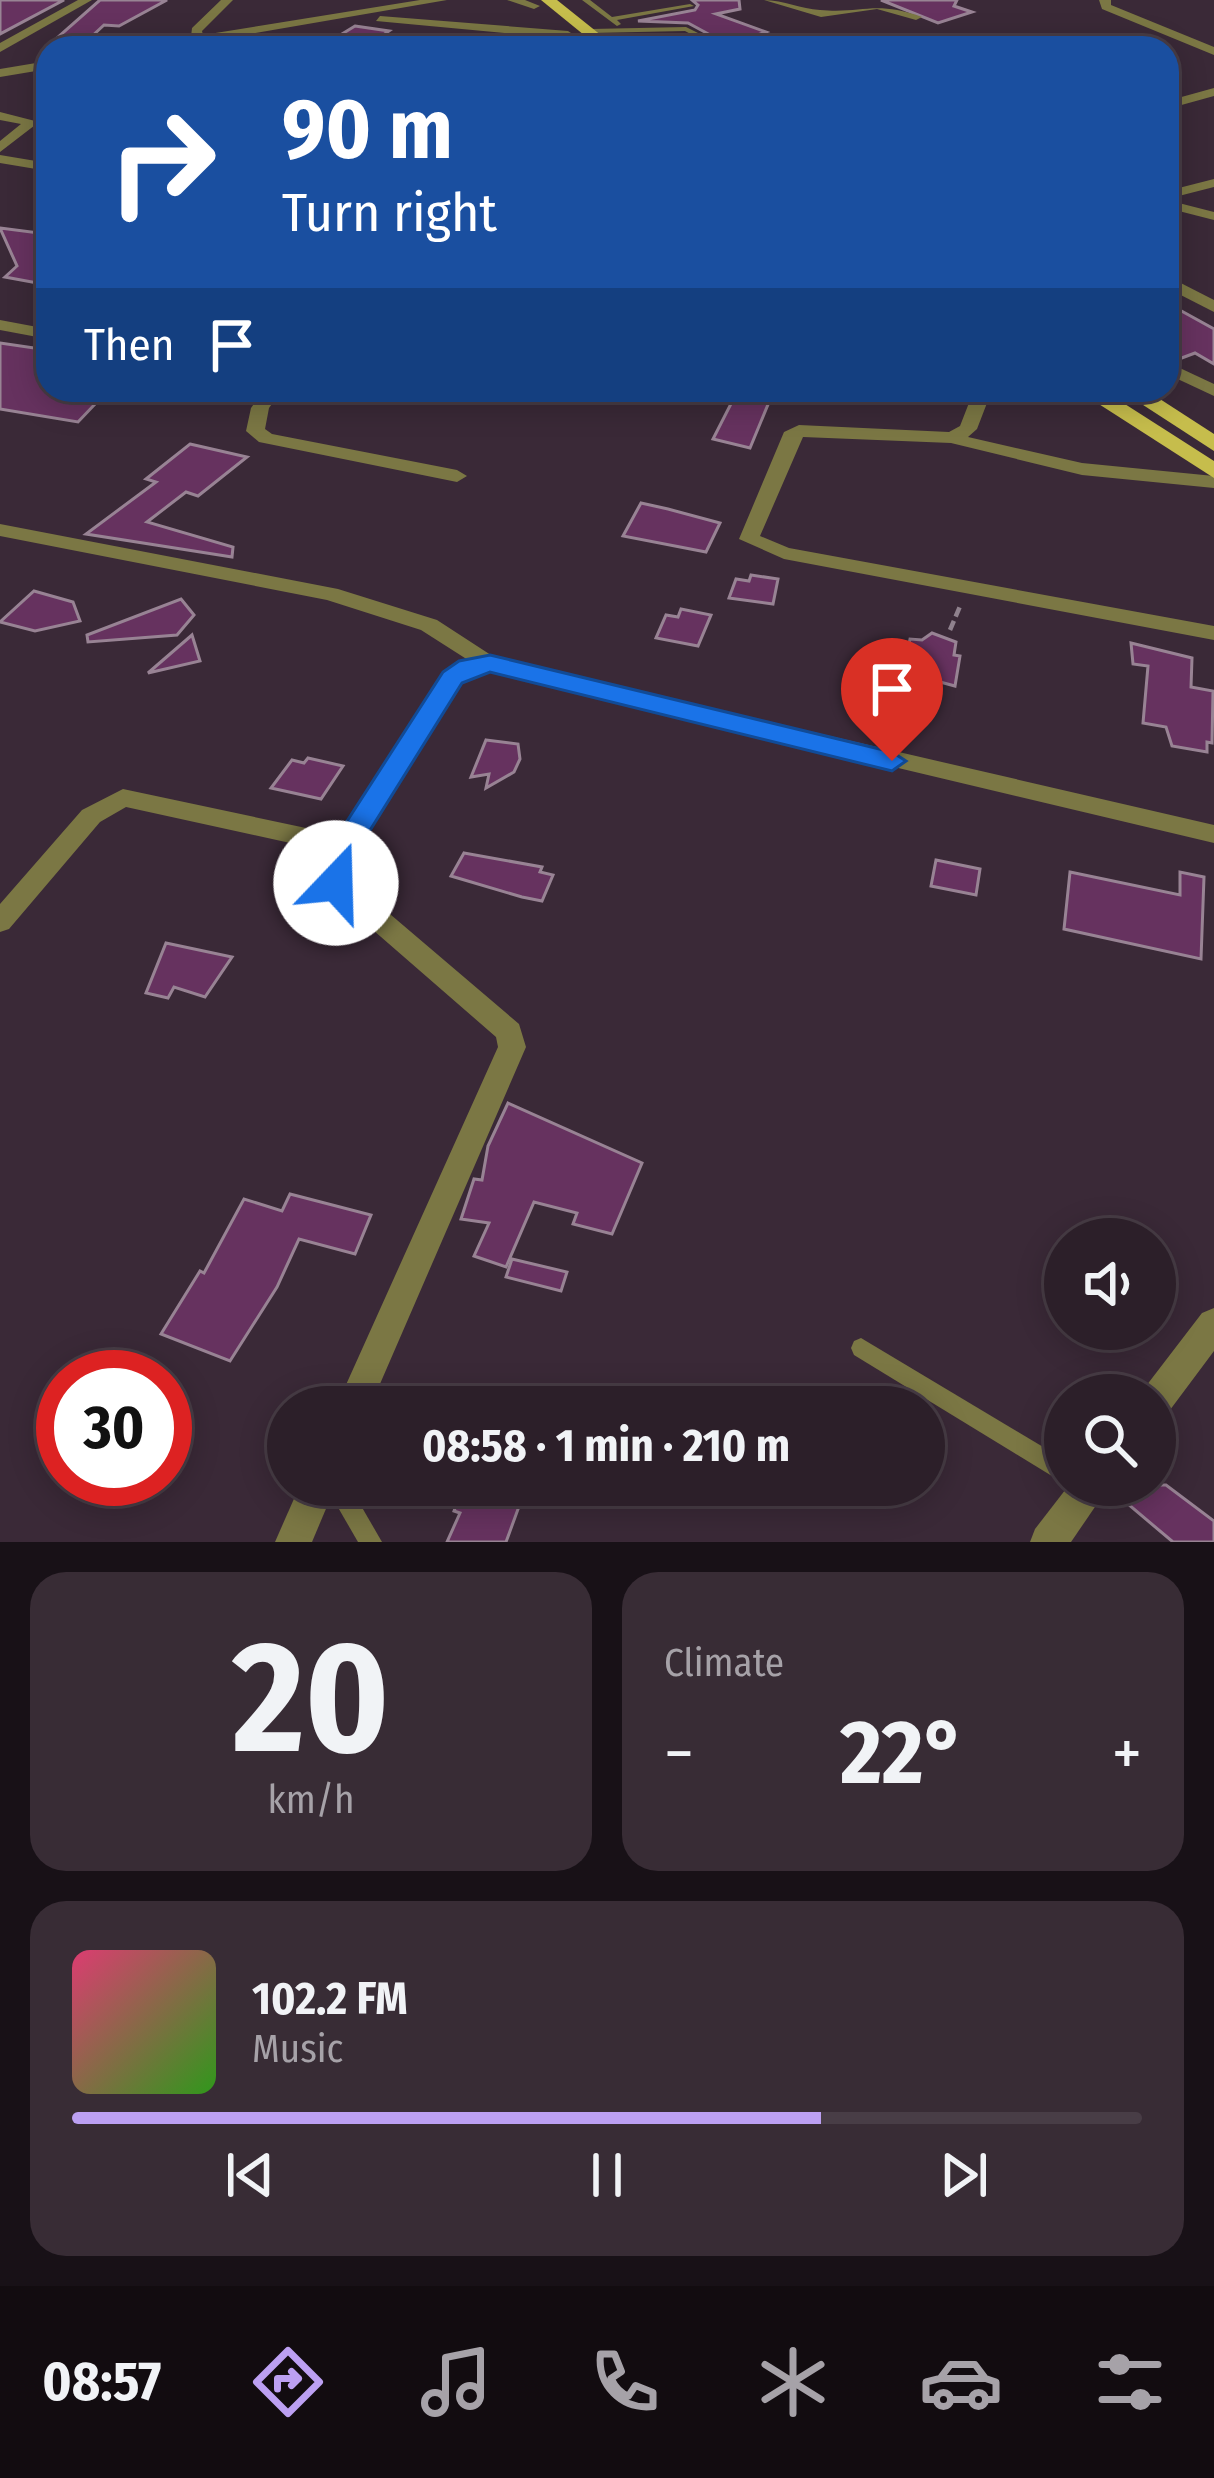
<!DOCTYPE html>
<meta charset="utf-8">
<style>
:root{--surface:#2c1f29;--page:#382c35;--text:#f1f3f6;--muted:#a6a2a8;--line:#483d46;--accent:#bca0f2}
body{margin:0;font-family:"Fira Sans Condensed",sans-serif;background:var(--page);color:var(--text);height:100vh;display:flex;flex-direction:column;font-size:45px;white-space:nowrap}
*{box-sizing:border-box;margin:0}
p{font-size:39px;color:var(--muted)}
.icon{flex:none;width:66px;height:66px;fill:none;stroke:currentColor;stroke-width:2;stroke-linecap:round;stroke-linejoin:round}
.map{position:relative;height:1542px;overflow:hidden}
.details{display:flex;flex-direction:column;gap:30px;padding:30px;background:#181117;flex:1}
.details>*{flex:none}
.top-card{position:absolute;left:36px;top:36px;width:1143px;height:366px;border-radius:36px;box-shadow:0 6px 30px #0003,0 0 0 3px var(--line);background:#1a4fa0;color:#fff;overflow:hidden}
.tools{position:absolute;left:1044px;top:1218px;display:grid;gap:24px}
.tools a{display:grid;place-items:center;width:132px;height:132px;border-radius:50%;background:var(--surface);box-shadow:0 6px 30px #0003,0 0 0 3px var(--line);font-size:60px}
.speed{position:absolute;left:36px;top:1350px;display:flex;gap:24px;font-size:60px;font-weight:700;text-align:center}
.speed>*{display:grid;place-content:center;width:156px;height:156px;border-radius:50%;background:var(--surface);box-shadow:0 6px 30px #0003,0 0 0 3px var(--line);line-height:1}
.speed .limit{border:18px solid #d22;background:#fff;color:#111}
.pin{position:absolute;display:grid;place-items:center;width:102px;height:102px;color:#fff;margin:-123px -51px;border-radius:50% 50% 50% 0;rotate:-45deg;box-shadow:0 0 12px #0007}
.pin .icon{rotate:45deg}
.me{position:absolute;width:132px;margin:-66px;rotate:21deg;stroke-linejoin:round;filter:drop-shadow(0 0 9px #0008)}
.turn{display:flex;align-items:center;gap:42px;height:252px;padding:0 48px;font-size:54px}
.turn .icon{width:156px;height:156px;stroke-width:2.5}
.turn b{display:block;font-size:84px;line-height:102px}
.then{display:flex;align-items:center;height:114px;padding:0 48px;background:#0003;gap:24px;font-size:45px}
.big{font-size:90px;font-weight:700;line-height:1.1}
.details .tile{flex:1;display:flex;flex-direction:column;justify-content:center;gap:18px;min-width:0;padding:0 42px;border-radius:36px;background:var(--page)}
.details .dial{align-items:center;gap:0}
.dial b{font-size:156px;line-height:1}
.song{display:flex;align-items:center;gap:36px}
.cover{width:144px;height:144px;border-radius:18px;background:linear-gradient(135deg,hsl(340 70% 55%),hsl(110 70% 35%))}
.played{height:12px;border-radius:6px;background:linear-gradient(90deg,var(--accent) 70%,var(--line) 70%)}
.keys{display:flex;justify-content:space-around;direction:ltr}
.heat{display:flex;justify-content:space-between;align-items:center;font-size:66px;direction:ltr}
.details .tiles{flex:1;display:grid;gap:30px;grid-template-columns:1fr 1fr}
.tile:last-child{grid-column:span 2}
.trip{position:absolute;left:267px;top:1386px;width:678px;height:120px;border-radius:60px;background:var(--surface);box-shadow:0 6px 30px #0003,0 0 0 3px var(--line);font-weight:700;line-height:120px;text-align:center}
.menu{display:flex;height:192px;justify-content:space-around;align-items:center;background:#120c10;color:var(--muted)}
.menu .icon{width:84px;height:84px}
.menu .current{color:var(--accent)}
.menu b{font-size:54px;color:var(--text)}
.map>svg:first-child{display:block}
.building{fill:#66325f;stroke:#988394;stroke-width:3}
.lines{fill:none;stroke-linecap:round;stroke-linejoin:round}
.path{stroke:#8f818d;stroke-width:4.5;stroke-dasharray:10 4.5;stroke-linecap:butt}
.service{fill:#7b7744;fill-rule:evenodd}
.minor{fill:#7b7744;fill-rule:evenodd}
.primary{fill:#c6bd4c;fill-rule:evenodd}
.route{fill:#1a73e8;stroke:#114b97;stroke-width:3}
</style>
<div class="map">
<svg width="1214" height="1542" viewBox="0 0 1214 1542">
<rect width="100%" height="100%" fill="#3a2937"/>
<!-- building -->
<g class="building">
<path d="M0,0H64L0,34Z"/>
<path d="M100,0H167L119,26L104,25L90,38L58,37Z"/>
<path d="M692,0H739L740,9L716,14L766,32L721,48H703L714,37L688,23L638,21L695,10L698,5Z"/>
<path d="M881,0H957L954,6L972,12L938,23Z"/>
<path d="M355,26L389,31L364,48H319Z"/>
<path d="M0,228L47,234L39,241L48,242V285L5,277L17,266Z"/>
<path d="M1167,303L1214,329V364L1195,353L1179,359L1167,352Z"/>
<path d="M0,343L48,350V391L96,398L92,403H96L78,422L0,409Z"/>
<path d="M738,390H774L750,448L713,439Z"/>
<path d="M190,444L247,457L198,496L186,492L147,522L233,547L232,557L86,534L156,482L146,479Z"/>
<path d="M641,503L668,509L720,523L706,552L623,536Z"/>
<path d="M751,575L778,579L773,604L729,598L736,579L749,581Z"/>
<path d="M34,591L73,602L80,621L35,631L0,622Z"/>
<path d="M181,599L194,615L177,635L88,642L87,635Z"/>
<path d="M681,609L711,615L698,646L656,638L666,615L678,617Z"/>
<path d="M932,633L956,642L954,655L960,656L955,686L903,672L910,639L922,640Z"/>
<path d="M192,635L200,661L148,673Z"/>
<path d="M1131,643L1192,658L1191,687L1213,691L1212,743L1207,742V752L1172,746L1166,727L1143,723L1148,666L1133,664Z"/>
<path d="M486,740L518,744L520,759L514,772L486,788L489,774L471,777Z"/>
<path d="M308,758L343,766L321,799L271,788L292,760L304,763Z"/>
<path d="M464,853L542,867L540,872L553,875L542,901L522,897L451,876Z"/>
<path d="M936,860L980,869L976,895L931,886Z"/>
<path d="M1070,872L1180,895V872L1204,877L1201,959L1064,929Z"/>
<path d="M166,943L232,957L205,997L174,987L168,998L146,993Z"/>
<path d="M508,1103L642,1163L612,1234L573,1224L577,1213L534,1202L506,1267L474,1256L489,1223L461,1219L474,1179L482,1180L488,1146Z"/>
<path d="M290,1194L371,1215L355,1254L299,1239L277,1287L230,1361L161,1334L200,1271L204,1273L244,1199L282,1211Z"/>
<path d="M512,1259L567,1272L561,1291L506,1277Z"/>
<path d="M464,1485L525,1490L506,1542H447L460,1513L454,1511Z"/>
<path d="M1131,1485H1166L1214,1521V1542H1173L1122,1499Z"/>
</g>
<g class="lines">
<!-- path -->
<path class="path" d="M950,630L961,604"/>
<!-- service -->
<g class="service">
<path d="M582,0H590L612,17L690,4L694,6L617,20L621,24L617,26Z"/>
<path d="M686,27L710,39L693,48H683L700,39L685,31L591,33L587,31L591,29Z"/>
<path d="M861,1338L1065,1460V1484L854,1355L851,1348L854,1341Z"/>
<path d="M325,1485H349L382,1542H358Z"/>
</g>
<!-- minor -->
<g class="minor">
<path d="M78,0H92L0,52V43Z"/>
<path d="M221,0H233L202,31L203,35L420,0H447L168,48H140L191,37L192,28Z"/>
<path d="M507,0H525L540,6L534,9Z"/>
<path d="M764,0C784,0 801,9 820,10C862,14 875,0 922,17L916,20L877,9L821,17Z"/>
<path d="M1099,0H1111V5L1214,47V55L1102,9Z"/>
<path d="M380,16L568,31L574,35L568,39L376,21Z"/>
<path d="M48,61V69L0,77V69Z"/>
<path d="M1214,88V96L1167,109V101Z"/>
<path d="M0,112L39,122L0,152V141L21,124L0,120Z"/>
<path d="M0,155L48,163V171L0,163Z"/>
<path d="M1214,179V187L1167,199V191Z"/>
<path d="M1167,200L1214,212V220L1167,208Z"/>
<path d="M1167,276L1214,300V312L1167,288Z"/>
<path d="M0,320L48,329V339L0,330Z"/>
<path d="M1167,362L1214,384V396L1167,374Z"/>
<path d="M264,390H282L269,408L265,429L272,434L457,470L467,476L457,482L259,442L246,431L251,408Z"/>
<path d="M974,390H992L977,429L968,437L1082,463L1214,476V488L1082,475L951,443L803,437L760,536L789,548L1214,626V640L784,559L739,539L784,432L799,425L949,432L960,426Z"/>
<path d="M0,524L338,589L437,620L497,659L1214,825V843L490,671L474,673L460,683L357,847L350,880L519,1024L526,1047L370,1407H336L498,1047L496,1037L327,890L323,883L331,852L126,807L100,822L9,929L0,932V904L82,810L123,789L339,835L444,673L468,660L421,630L327,600L0,536Z"/>
<path d="M1214,1308V1351L1167,1414L1155,1419V1395H1141L1143,1390L1202,1313Z"/>
<path d="M300,1485H336L312,1542H275Z"/>
<path d="M1069,1485H1110L1071,1542H1030L1035,1529Z"/>
</g>
<!-- primary -->
<g class="primary">
<path d="M541,0H557L617,48H600Z"/>
<path d="M1077,390H1103L1214,461V478Z"/>
<path d="M1120,390H1146L1214,434V451Z"/>
</g>
</g>
<!-- route -->
<path class="route" d="M490,655L892,752L906,761L892,771L490,672L462,683L359,848L346,891H325L320,870L331,846L443,672L459,661Z"/>
</svg>
<div class="tools">
<a><svg class="icon" aria-label="sound" viewBox="0 0 24 24"><path d="M4 9h4l5-4v14l-5-4H4zM17 9q2 3 0 6"/></svg></a>
<a><svg class="icon" aria-label="search" viewBox="0 0 24 24"><circle cx="10" cy="10" r="6"/><path d="M15 15l6 6"/></svg></a>
</div>
<div class="speed"><div class="limit">30</div></div>
<div class="pin" style="left:892px;top:761px;background:#d93025"><svg class="icon" aria-label="arrive" viewBox="0 0 24 24"><path d="M6 21V4h12l-3 4 3 4H6"/></svg></div>
<svg class="me" style="left:336px;top:883px" viewBox="-20 -20 40 40"><circle r="19" fill="#fff"/><path d="M0-13L10 11 0 6-10 11z" fill="#1a73e8"/></svg>
<div class="trip">08:58 · 1 min · 210 m</div>
<div class="top-card">
<div class="turn"><svg class="icon" aria-label="right" viewBox="0 0 24 24"><path d="M7 20v-9h11M14 6l5 5-5 5"/></svg><div><b>90 m</b>Turn right</div></div>
<div class="then">Then<svg class="icon" aria-label="arrive" viewBox="0 0 24 24"><path d="M6 21V4h12l-3 4 3 4H6"/></svg></div>
</div>
</div>
<section class="details">
<div class="tiles">
<div class="tile dial"><b>20</b><p>km/h</p></div>
<div class="tile"><p>Climate</p>
<div class="heat"><a>−</a><b class="big">22°</b><a>+</a></div>
</div>
<div class="tile">
<div class="song"><i class="cover"></i><div><b>102.2 FM</b><p>Music</p></div></div>
<div class="played"></div>
<div class="keys"><svg class="icon" aria-label="previous" viewBox="0 0 24 24"><path d="M18 5L8 12l10 7zM5 5v14"/></svg><svg class="icon" aria-label="pause" viewBox="0 0 24 24"><path d="M8 5v14M16 5v14"/></svg><svg class="icon" aria-label="next" viewBox="0 0 24 24"><path d="M6 5l10 7-10 7zM19 5v14"/></svg></div>
</div>
</div>
</section>
<nav class="menu">
<b>08:57</b>
<svg class="icon current" aria-label="directions" viewBox="0 0 24 24"><path d="M12 3l9 9-9 9-9-9zM9 14v-3h6M13 9l2 2-2 2"/></svg>
<svg class="icon" aria-label="music" viewBox="0 0 24 24"><path d="M9 18V5l10-2v13"/><circle cx="6" cy="18" r="3"/><circle cx="16" cy="16" r="3"/></svg>
<svg class="icon" aria-label="phone" viewBox="0 0 24 24"><path d="M5 4h4l2 5-3 2q2 4 5 5l2-3 5 2v4C11 20 4 13 5 4z"/></svg>
<svg class="icon" aria-label="climate" viewBox="0 0 24 24"><path d="M12 3v18M4 7l16 10M4 17L20 7"/></svg>
<svg class="icon" aria-label="car" viewBox="0 0 24 24"><path d="M5 17H2v-5l4-1 3-4h7l3 4 3 1v5h-3M9 17h6M6 11h13"/><circle cx="7" cy="17" r="2"/><circle cx="17" cy="17" r="2"/></svg>
<svg class="icon" aria-label="filters" viewBox="0 0 24 24"><path d="M4 7h16M4 17h16"/><circle cx="9" cy="7" r="2"/><circle cx="15" cy="17" r="2"/></svg>
</nav>
